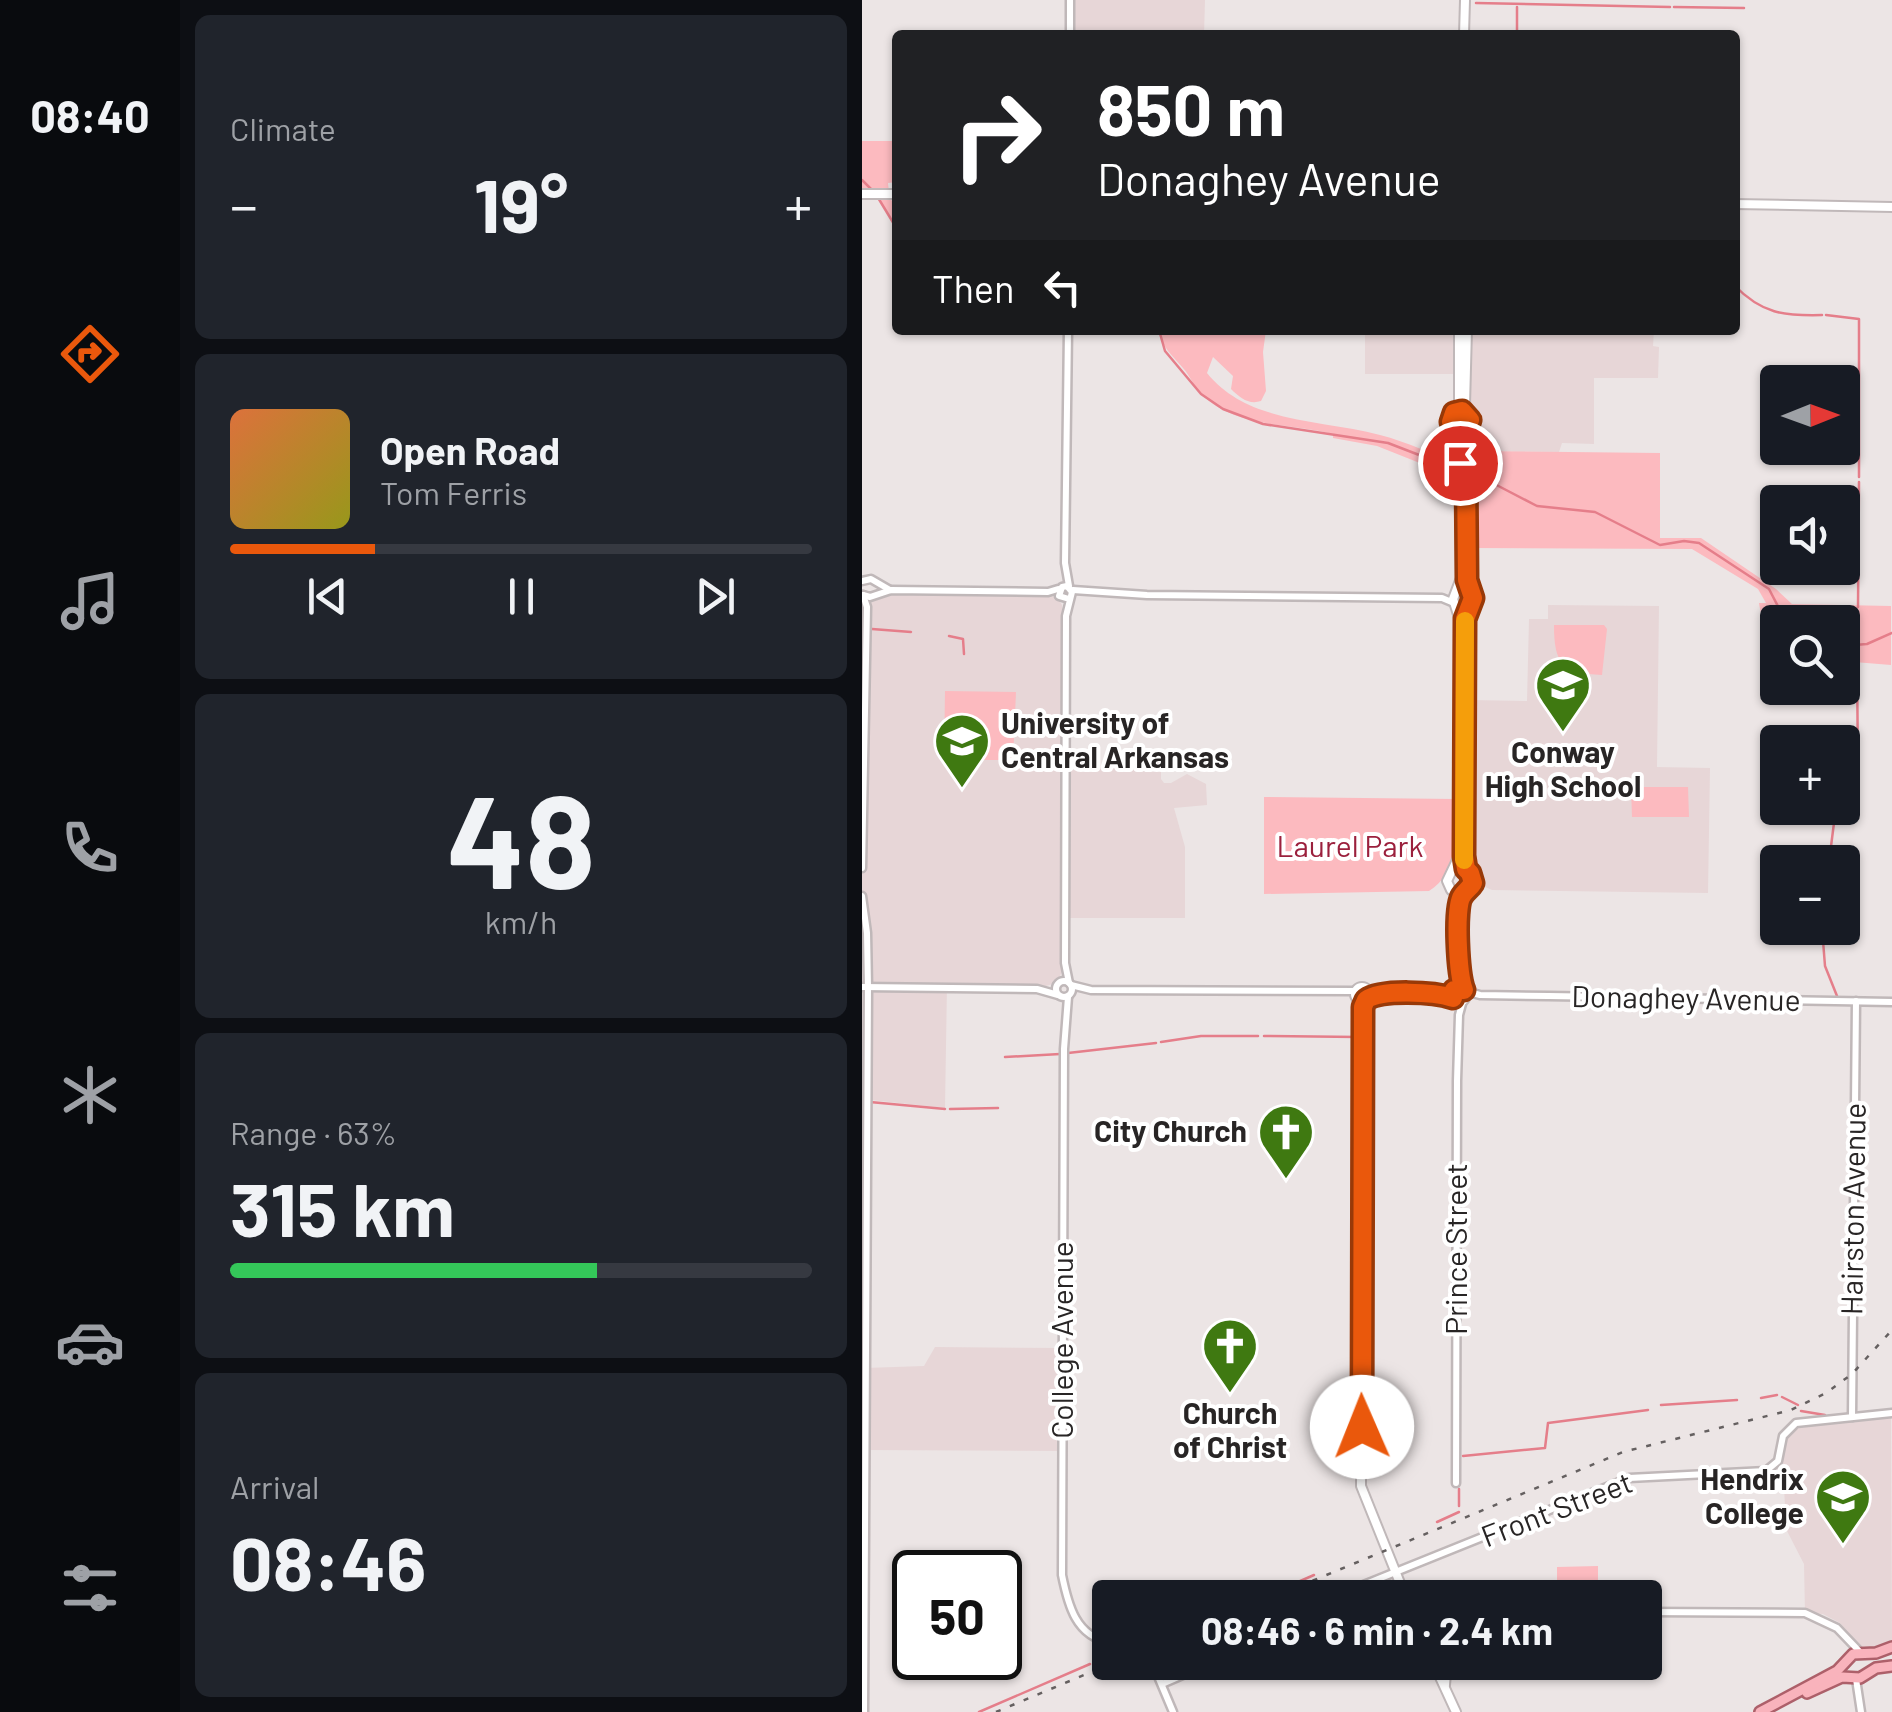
<!DOCTYPE html>
<meta charset="utf-8">
<style>
:root{--surface:#171b24;--page:#20242c;--text:#f1f3f6;--muted:#9ea1a6;--line:#363941;--accent:#ea580c}
body{margin:0;font-family:Barlow,sans-serif;background:var(--page);color:var(--text);height:100vh;display:flex;flex-direction:column;font-size:38px;white-space:nowrap}
*{box-sizing:border-box;margin:0}
p{font-size:32px;color:var(--muted)}
.icon{flex:none;width:55px;height:55px;fill:none;stroke:currentColor;stroke-width:2;stroke-linecap:round;stroke-linejoin:round}
.map{position:relative;flex:1;overflow:hidden}
.details{display:flex;flex-direction:column;gap:15px;padding:15px;background:#0d0f14;width:682px}
.details>*{flex:none}
.top-card{position:absolute;left:30px;top:30px;width:848px;height:305px;border-radius:10px;box-shadow:0 2px 8px #0004;background:#202124;color:#fff;overflow:hidden}
.needle{width:65px;rotate:89deg}
.buttons{position:absolute;left:898px;top:365px;display:grid;gap:20px}
.buttons a{display:grid;place-items:center;width:100px;height:100px;border-radius:10px;background:var(--surface);box-shadow:0 2px 8px #0004;font-size:50px}
.speed{position:absolute;left:30px;top:1550px;display:flex;gap:20px;font-size:50px;font-weight:700;text-align:center}
.speed>*{display:grid;place-content:center;width:130px;height:130px;border-radius:50%;background:var(--surface);box-shadow:0 2px 8px #0004;line-height:1}
.speed .limit{border:5px solid #111;border-radius:15px;background:#fff;color:#111}
.pin{position:absolute;display:grid;place-items:center;width:85px;height:85px;color:#fff;margin:-42px;border:5px solid #fff;border-radius:50%;box-shadow:0 2px 10px #0007}
.me{position:absolute;width:110px;margin:-55px;rotate:359deg;stroke-linejoin:round;filter:drop-shadow(0 0 8px #0008)}
.turn{display:flex;align-items:center;gap:35px;height:210px;padding:0 40px;font-size:45px}
.turn .icon{width:130px;height:130px;stroke-width:2.5}
.turn b{display:block;font-size:70px;line-height:85px}
.then{display:flex;align-items:center;height:95px;padding:0 40px;background:#0003;gap:20px;font-size:38px}
.big{font-size:75px;font-weight:700;line-height:1.1}
.details .widget{flex:1;display:flex;flex-direction:column;justify-content:center;gap:15px;min-width:0;padding:0 35px;border-radius:15px;background:var(--page)}
.details .dial{align-items:center;gap:0}
.dial b{font-size:130px;line-height:1}
.song{display:flex;align-items:center;gap:30px}
.cover{width:120px;height:120px;border-radius:15px;background:linear-gradient(135deg,hsl(20 70% 55%),hsl(60 70% 35%))}
.played{height:10px;border-radius:5px;background:linear-gradient(90deg,var(--accent) 25%,var(--line) 25%)}
.keys{display:flex;justify-content:space-around;direction:ltr}
.heat{display:flex;justify-content:space-between;align-items:center;font-size:55px;direction:ltr}
.charge{height:15px;border-radius:8px;background:linear-gradient(90deg,#34c759 63%,var(--line) 0)}
.trip{position:absolute;left:230px;top:1580px;width:570px;height:100px;border-radius:10px;background:var(--surface);box-shadow:0 2px 8px #0004;font-weight:700;line-height:100px;text-align:center}
main{display:flex;flex:1;min-height:0}
.menu{display:flex;flex-direction:column;width:180px;justify-content:space-around;align-items:center;background:#090b0e;color:var(--muted)}
.menu .icon{width:70px;height:70px}
.menu .selected{color:var(--accent)}
.menu b{font-size:45px;color:var(--text)}
.map>svg:first-child{display:block}
.built{fill:#e7d6d7}
.green{fill:#fcbabf}
.lines{fill:none;stroke-linecap:round;stroke-linejoin:round}
.stream{stroke:#e57e8a;stroke-width:2.5}
.tertiary-casing{stroke:#c0b8b9;stroke-width:11}
.secondary-casing{stroke:#c0b8b9;stroke-width:12}
.primary-casing{stroke:#ad606a;stroke-width:14}
.tertiary{stroke:#fff;stroke-width:6}
.secondary{stroke:#fff;stroke-width:8}
.primary{stroke:#f9b3bc;stroke-width:9}
.rail{stroke:#656060;stroke-width:2.5;stroke-dasharray:5 10;stroke-linecap:butt}
.route-casing{stroke:#983908;stroke-width:25}
.route{stroke:#ea580c;stroke-width:18}
.slow{stroke:#f59e0b;stroke-width:18}
.labels{text-anchor:middle;stroke-width:8;stroke-linejoin:round;paint-order:stroke}
.poi-label{font-size:30px;font-weight:bold;fill:#282525;stroke:#fff}
.park-label{font-size:30px;fill:#9b203d;stroke:#fff}
.street-label{font-size:30px;fill:#282525;stroke:#fff}
</style>
<main>
<nav class="menu">
<b>08:40</b>
<svg class="icon selected" aria-label="directions" viewBox="0 0 24 24"><path d="M12 3l9 9-9 9-9-9zM9 14v-3h6M13 9l2 2-2 2"/></svg>
<svg class="icon" aria-label="music" viewBox="0 0 24 24"><path d="M9 18V5l10-2v13"/><circle cx="6" cy="18" r="3"/><circle cx="16" cy="16" r="3"/></svg>
<svg class="icon" aria-label="phone" viewBox="0 0 24 24"><path d="M5 4h4l2 5-3 2q2 4 5 5l2-3 5 2v4C11 20 4 13 5 4z"/></svg>
<svg class="icon" aria-label="climate" viewBox="0 0 24 24"><path d="M12 3v18M4 7l16 10M4 17L20 7"/></svg>
<svg class="icon" aria-label="car" viewBox="0 0 24 24"><path d="M5 17H2v-5l4-1 3-4h7l3 4 3 1v5h-3M9 17h6M6 11h13"/><circle cx="7" cy="17" r="2"/><circle cx="17" cy="17" r="2"/></svg>
<svg class="icon" aria-label="filters" viewBox="0 0 24 24"><path d="M4 7h16M4 17h16"/><circle cx="9" cy="7" r="2"/><circle cx="15" cy="17" r="2"/></svg>
</nav>
<section class="details">
<div class="widget"><p>Climate</p>
<div class="heat"><a>−</a><b class="big">19°</b><a>+</a></div>
</div>
<div class="widget">
<div class="song"><i class="cover"></i><div><b>Open Road</b><p>Tom Ferris</p></div></div>
<div class="played"></div>
<div class="keys"><svg class="icon" aria-label="previous" viewBox="0 0 24 24"><path d="M18 5L8 12l10 7zM5 5v14"/></svg><svg class="icon" aria-label="pause" viewBox="0 0 24 24"><path d="M8 5v14M16 5v14"/></svg><svg class="icon" aria-label="next" viewBox="0 0 24 24"><path d="M6 5l10 7-10 7zM19 5v14"/></svg></div>
</div>
<div class="widget dial"><b>48</b><p>km/h</p></div>
<div class="widget"><p>Range · 63%</p><b class="big">315 km</b><div class="charge"></div></div>
<div class="widget"><p>Arrival</p><b class="big">08:46</b></div>
</section>
<div class="map">
<svg width="1030" height="1712" viewBox="0 0 1030 1712">
<rect width="100%" height="100%" fill="#ece5e5"/>
<!-- built -->
<g class="built">
<path d="M211,0H343L342,35H211Z"/>
<rect x="503" y="330" width="90" height="44"/>
<path d="M608,330H792L791,346L797,347L796,378H732V444L700,443L697,452L606,451L605,439L612,428V416L607,405Z"/>
<path d="M0,594L188,595L196,599L200,605V972L194,983L184,986L85,985L83,1108L0,1099Z"/>
<path d="M686,605L797,606L795,767L848,768L846,893L630,890L614,883L606,865L607,700L665,701L667,619H686Z"/>
<path d="M299,761V779L302,783H309L325,774L344,784L345,805L312,808L323,847V918H207L209,770Z"/>
<path d="M73,1347L201,1348L200,1451L3,1450V1368L62,1366Z"/>
<path d="M1029,1414L1030,1644L1019,1650H1000L978,1623L961,1614L943,1613L942,1564L924,1529L920,1443L925,1429L942,1421Z"/>
</g>
<!-- green -->
<g class="green">
<path d="M0,141H35V182L26,183C27,200 35,208 35,226L12,191L0,190Z"/>
<path d="M297,330H315L316,333L404,330L401,352L404,391L399,401C387,405 378,398 369,389L371,376L351,357L345,373C386,424 459,419 518,435C545,442 572,454 598,467V479L515,446L471,438V434C427,423 373,428 339,394C332,386 328,376 321,368C309,354 301,349 297,330Z"/>
<path d="M608,451L798,453V538H839L914,589L930,604L1029,606V665L980,661V622H915V628C902,622 899,617 897,603H904L896,589L830,549L609,548Z"/>
<path d="M692,625H742L745,629L740,675C700,673 692,664 692,625Z"/>
<path d="M83,691L154,692L151,760H108V763L82,758Z"/>
<path d="M769,787H826L827,817H770Z"/>
<path d="M402,797L594,799C593,832 598,872 567,891L402,894Z"/>
<path d="M736,1566V1597H695V1567Z"/>
</g>
<g class="lines">
<!-- stream -->
<g class="stream">
<path d="M614,3L808,7"/>
<path d="M812,7L882,8"/>
<path d="M655,35V7"/>
<path d="M0,180L10,190"/>
<path d="M15,196L35,229"/>
<path d="M872,285C900,314 922,316 960,315"/>
<path d="M964,315L997,319V477"/>
<path d="M297,330L303,351L339,394L361,409L401,424L526,443L596,470"/>
<path d="M603,472L623,479L675,506L733,512L798,545L822,541L837,543L907,589L924,622"/>
<path d="M996,607L997,482"/>
<path d="M10,629L49,632"/>
<path d="M87,636L101,639L102,654"/>
<path d="M980,646L1005,644L1030,633"/>
<path d="M989,794L996,775L995,658L991,647"/>
<path d="M967,862L973,815L979,808"/>
<path d="M960,928L963,966L975,996"/>
<path d="M402,1036L496,1037"/>
<path d="M299,1042L339,1036H396"/>
<path d="M206,1053L294,1043"/>
<path d="M143,1057L198,1054"/>
<path d="M0,1102H1"/>
<path d="M8,1102L83,1109"/>
<path d="M88,1109L136,1108"/>
<path d="M920,1397L936,1405"/>
<path d="M899,1398L915,1395"/>
<path d="M799,1405L875,1400"/>
<path d="M939,1411L963,1415"/>
<path d="M601,1456L683,1448L686,1423L786,1410"/>
<path d="M597,1506V1489"/>
<path d="M575,1522L597,1512"/>
<path d="M399,1598L452,1575"/>
<path d="M234,1662L248,1658"/>
<path d="M117,1712L228,1664"/>
</g>
<!-- tertiary casing -->
<g class="tertiary-casing">
<g id="tertiary">
<path d="M208,35V0"/>
<path d="M206,330L203,563L207,586"/>
<path d="M0,581L9,579L28,590"/>
<path d="M211,590L285,595L580,598L592,603"/>
<path d="M1,595L8,597L29,590L186,592L196,589"/>
<path d="M207,599L197,596L200,587L205,586L210,592L204,616L203,963L207,983"/>
<path d="M0,868L5,607L1,595"/>
<path d="M0,896L5,933L6,987L2,1712"/>
<circle cx="202" cy="989" r="8"/>
<path d="M209,985L229,990L494,991"/>
<path d="M0,987L175,989L196,995"/>
<path d="M603,991L618,995L687,996L1030,1002"/>
<path d="M206,997L202,1049L200,1575C206,1605 214,1637 248,1642"/>
<path d="M990,1417L994,1001"/>
<path d="M594,1483L595,1081L597,1015L601,1000"/>
<path d="M469,1598L767,1478L904,1471L916,1461L921,1436L934,1423L1030,1413"/>
<path d="M782,1612L943,1613L975,1628L998,1652"/>
<path d="M290,1662L311,1712"/>
<path d="M994,1679L999,1712"/>
<path d="M300,1684L351,1662"/>
</g>
</g>
<!-- secondary casing -->
<g class="secondary-casing">
<g id="secondary">
<path d="M602,35L603,0"/>
<path d="M0,194H35"/>
<path d="M872,204L1030,207"/>
<path d="M597,330V402L589,421L593,430L598,467L599,578L591,599L598,621L596,858L585,881L589,890L598,893L607,890L611,879L603,868L602,855L603,619L611,598L605,580L601,441L609,421L603,405L605,330"/>
<circle cx="500" cy="994" r="7"/>
<path d="M593,988C601,961 602,920 594,893"/>
<circle cx="597" cy="995" r="7"/>
<path d="M506,990L513,994H578L591,998"/>
<path d="M504,1000L500,1080L499,1486L544,1598"/>
<path d="M571,1662L594,1712"/>
<path d="M583,1685L584,1674L594,1668"/>
</g>
</g>
<!-- primary casing -->
<g class="primary-casing">
<g id="primary">
<path d="M945,1693L980,1677L998,1678L1014,1668L1030,1666"/>
<path d="M898,1712L975,1671L991,1654L1014,1653L1030,1647"/>
</g>
</g>
<!-- tertiary -->
<use href="#tertiary" class="tertiary"/>
<!-- secondary -->
<use href="#secondary" class="secondary"/>
<!-- primary -->
<use href="#primary" class="primary"/>
<!-- rail -->
<g class="rail">
<path d="M409,1598L761,1452L929,1410L964,1393L990,1374L1030,1330"/>
<path d="M134,1712L253,1662"/>
</g>
</g>
<g class="lines">
<!-- route casing -->
<g class="route-casing">
<path id="route" d="M500,1427L501,1007L504,1000C519,989 572,992 591,998L592,990H602C596,975 592,908 600,896C603,891 608,888 611,883L608,873L604,869L602,856L603,619L611,598L605,580L604,468L601,441L608,420L600,411L592,413L589,422L593,430L598,463"/>
</g>
<!-- route -->
<use href="#route" class="route"/>
<!-- slow -->
<path class="slow" d="M602,860L603,621"/>
</g>
<!-- icons -->
<defs>
<g id="school-pin" transform="scale(2.875)"><path d="M0 17L-7.5 6A9.5 9.5 0 1 1 7.5 6Z" fill="#3f7911" stroke="#fff"/><path d="M0-5L7-2L0 1L-7-2ZM-4 1L0 2.5L4 1V4Q0 6-4 4Z" fill="#fff"/></g>
<g id="university-pin" transform="scale(2.875)"><path d="M0 17L-7.5 6A9.5 9.5 0 1 1 7.5 6Z" fill="#3f7911" stroke="#fff"/><path d="M0-5L7-2L0 1L-7-2ZM-4 1L0 2.5L4 1V4Q0 6-4 4Z" fill="#fff"/></g>
<g id="church-pin" transform="scale(2.875)"><path d="M0 17L-7.5 6A9.5 9.5 0 1 1 7.5 6Z" fill="#3f7911" stroke="#fff"/><path d="M-1.2-6h2.4v3.5h3.3v2.4h-3.3V6h-2.4V-.1h-3.3v-2.4h3.3Z" fill="#fff"/></g>
</defs>
<g fill-rule="evenodd">
<use href="#school-pin" x="701" y="685"/>
<use href="#university-pin" x="100" y="741"/>
<use href="#church-pin" x="424" y="1132"/>
<use href="#church-pin" x="368" y="1346"/>
<use href="#university-pin" x="981" y="1497"/>
</g>
<g class="labels">
<!-- poi labels -->
<g class="poi-label">
<text x="139" y="734" text-anchor="start">University of<tspan x="139" dy="34">Central Arkansas</tspan></text>
<text x="701" y="763">Conway<tspan x="701" dy="34">High School</tspan></text>
<text x="385" y="1142" text-anchor="end">City Church</text>
<text x="368" y="1424">Church<tspan x="368" dy="34">of Christ</tspan></text>
<text x="942" y="1490" text-anchor="end">Hendrix<tspan x="942" dy="34">College</tspan></text>
</g>
<!-- park labels -->
<g class="park-label">
<text x="488" y="857">Laurel Park</text>
</g>
<!-- street labels -->
<g class="street-label">
<text transform="translate(824 999) rotate(1)" y="10">Donaghey Avenue</text>
<text transform="translate(992 1209) rotate(-89)" y="10">Hairston Avenue</text>
<text transform="translate(595 1249) rotate(-90)" y="10">Prince Street</text>
<text transform="translate(201 1340) rotate(-90)" y="10">College Avenue</text>
<text transform="translate(695 1510) rotate(-21)" y="10">Front Street</text>
</g>
</g>
</svg>
<div class="buttons">
<a><svg class="needle" viewBox="-14 -14 28 28"><path d="M0-13l5 13h-10z" fill="#e53935"/><path d="M0 13l5-13h-10z" fill="#9ea1a6"/></svg></a>
<a><svg class="icon" aria-label="sound" viewBox="0 0 24 24"><path d="M4 9h4l5-4v14l-5-4H4zM17 9q2 3 0 6"/></svg></a>
<a><svg class="icon" aria-label="search" viewBox="0 0 24 24"><circle cx="10" cy="10" r="6"/><path d="M15 15l6 6"/></svg></a>
<a>+</a>
<a>−</a>
</div>
<div class="speed"><div class="limit">50</div></div>
<div class="pin" style="left:598px;top:463px;background:#d93025"><svg class="icon" aria-label="arrive" viewBox="0 0 24 24"><path d="M6 21V4h12l-3 4 3 4H6"/></svg></div>
<svg class="me" style="left:500px;top:1427px" viewBox="-20 -20 40 40"><circle r="19" fill="#fff"/><path d="M0-13L10 11 0 6-10 11z" fill="#ea580c"/></svg>
<div class="trip">08:46 · 6 min · 2.4 km</div>
<div class="top-card">
<div class="turn"><svg class="icon" aria-label="right" viewBox="0 0 24 24"><path d="M7 20v-9h11M14 6l5 5-5 5"/></svg><div><b>850 m</b>Donaghey Avenue</div></div>
<div class="then">Then<svg class="icon" aria-label="left" viewBox="0 0 24 24"><path d="M17 20v-9H6M10 6l-5 5 5 5"/></svg></div>
</div>
</div>
</main>
